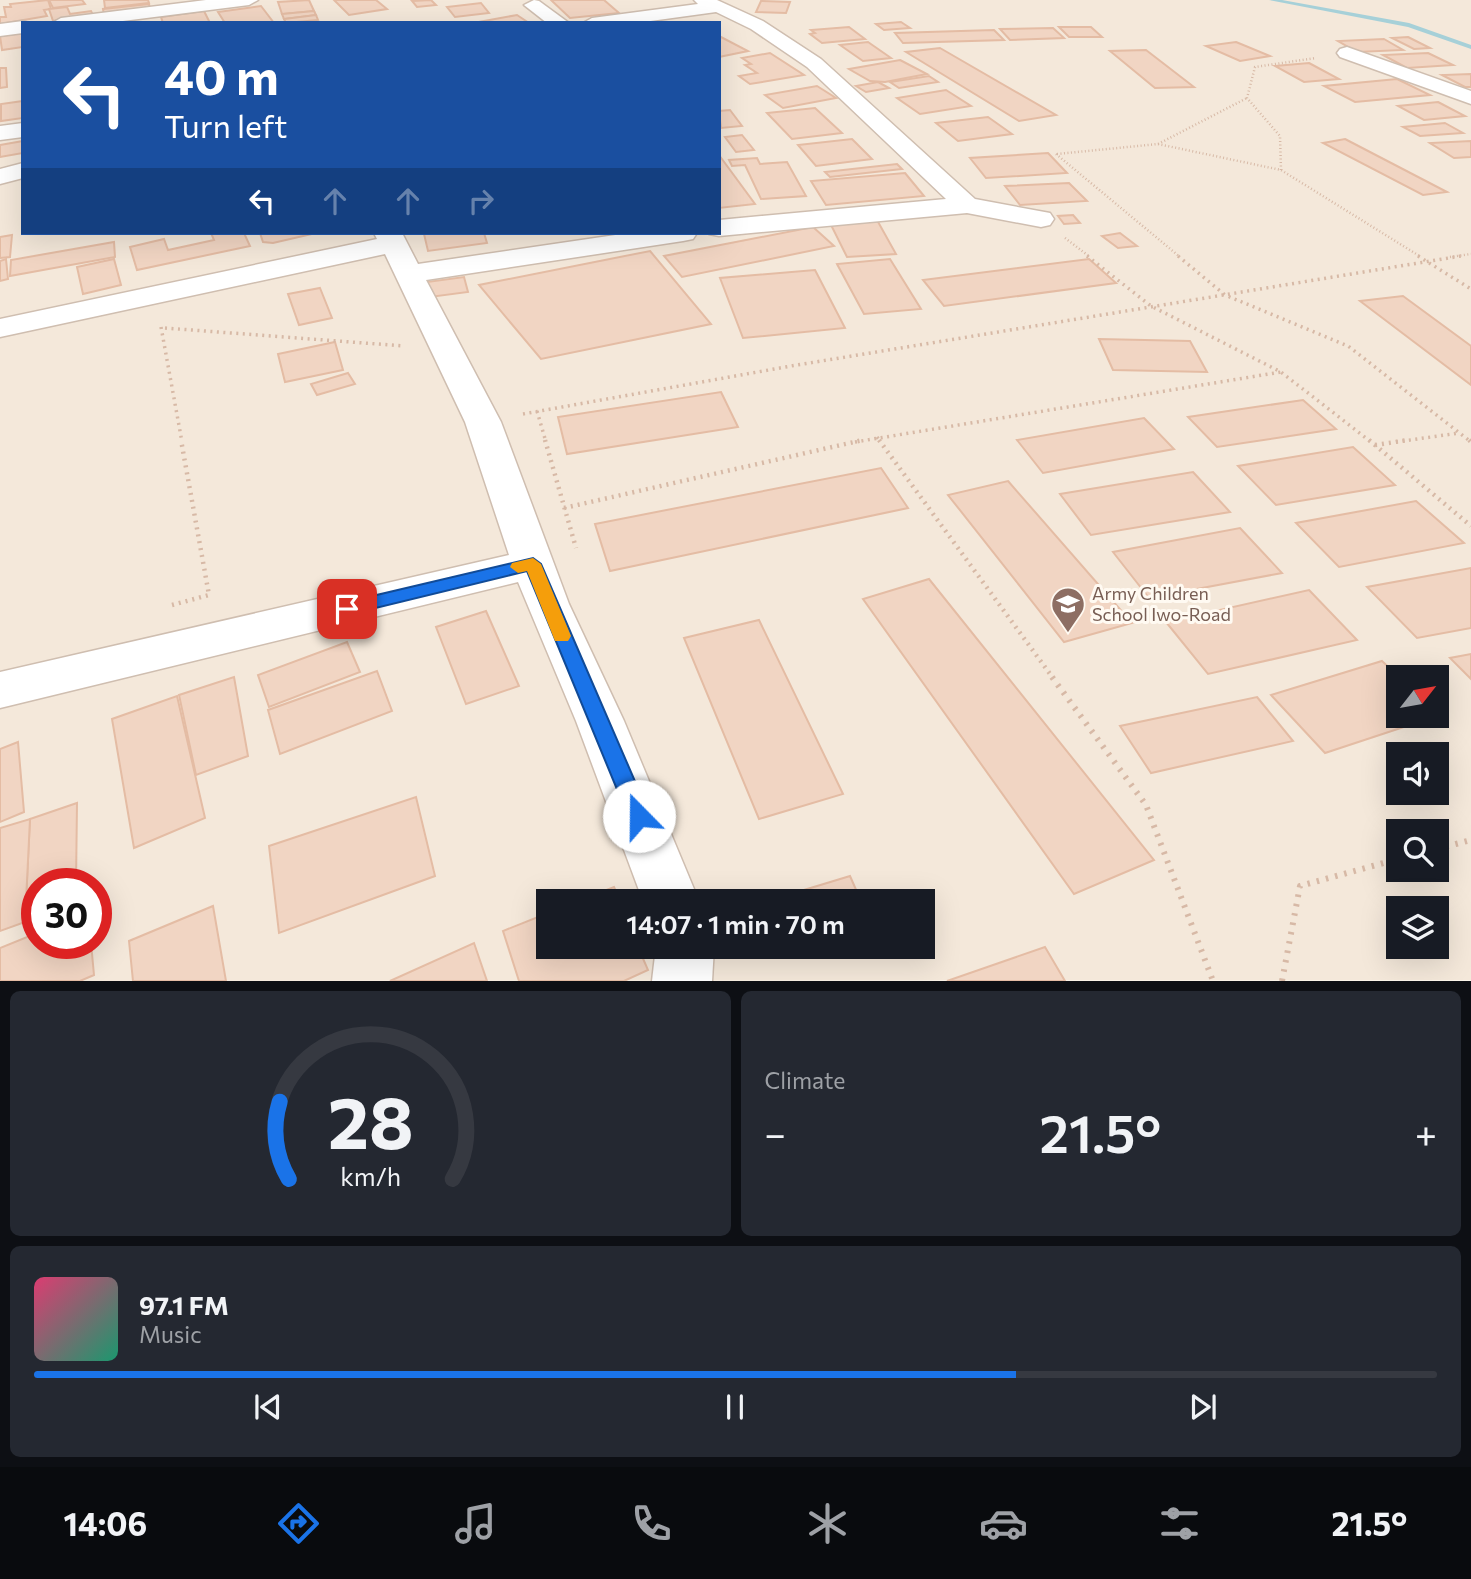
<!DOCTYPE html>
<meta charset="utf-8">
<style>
:root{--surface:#171b24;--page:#242831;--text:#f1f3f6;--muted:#9ea1a6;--line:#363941;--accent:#1a73e8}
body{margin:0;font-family:Commissioner,sans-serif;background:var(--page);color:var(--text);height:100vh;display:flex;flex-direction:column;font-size:26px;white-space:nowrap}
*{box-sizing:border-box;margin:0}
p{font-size:23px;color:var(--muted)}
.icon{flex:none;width:38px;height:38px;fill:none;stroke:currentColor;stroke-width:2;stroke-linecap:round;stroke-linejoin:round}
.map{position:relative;height:981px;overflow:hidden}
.panel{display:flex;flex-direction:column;gap:10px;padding:10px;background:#0d0f14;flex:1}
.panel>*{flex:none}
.hud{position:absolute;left:21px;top:21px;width:700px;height:214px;border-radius:0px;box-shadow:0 7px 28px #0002;background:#1a4fa0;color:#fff;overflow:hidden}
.needle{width:46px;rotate:59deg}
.buttons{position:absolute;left:1386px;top:665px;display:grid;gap:14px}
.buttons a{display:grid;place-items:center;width:63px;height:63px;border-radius:0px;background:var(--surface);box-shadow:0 7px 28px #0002;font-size:35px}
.speed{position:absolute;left:21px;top:868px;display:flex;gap:14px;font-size:35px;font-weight:700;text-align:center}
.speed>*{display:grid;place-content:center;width:91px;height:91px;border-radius:50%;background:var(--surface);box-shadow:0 7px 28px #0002;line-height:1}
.speed .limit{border:10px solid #d22;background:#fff;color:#111}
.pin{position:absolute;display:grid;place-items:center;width:60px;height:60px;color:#fff;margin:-30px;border-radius:14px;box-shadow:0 4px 10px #0006}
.me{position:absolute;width:77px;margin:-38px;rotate:338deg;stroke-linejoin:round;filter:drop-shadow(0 0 5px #0008)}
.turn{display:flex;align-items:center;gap:24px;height:147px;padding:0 28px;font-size:32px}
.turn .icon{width:91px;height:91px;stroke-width:2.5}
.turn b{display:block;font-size:49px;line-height:60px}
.lanes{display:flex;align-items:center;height:66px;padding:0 28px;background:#0003;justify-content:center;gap:35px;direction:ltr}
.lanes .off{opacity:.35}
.big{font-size:52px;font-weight:600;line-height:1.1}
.panel .card{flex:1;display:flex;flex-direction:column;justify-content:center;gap:10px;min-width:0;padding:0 24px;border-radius:10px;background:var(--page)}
.panel .dial{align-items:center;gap:0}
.dial svg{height:182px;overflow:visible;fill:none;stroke:var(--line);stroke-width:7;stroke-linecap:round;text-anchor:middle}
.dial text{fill:var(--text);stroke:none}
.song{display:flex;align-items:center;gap:21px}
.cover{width:84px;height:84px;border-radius:10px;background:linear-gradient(135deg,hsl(340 70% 55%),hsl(160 70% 35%))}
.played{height:7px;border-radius:4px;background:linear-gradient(90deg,var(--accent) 70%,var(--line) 70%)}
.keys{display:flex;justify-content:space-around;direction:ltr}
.heat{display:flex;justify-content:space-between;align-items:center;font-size:38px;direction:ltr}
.panel .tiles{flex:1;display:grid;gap:10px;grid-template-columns:1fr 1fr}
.card:last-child{grid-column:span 2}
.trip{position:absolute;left:536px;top:889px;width:399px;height:70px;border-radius:0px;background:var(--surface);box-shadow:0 7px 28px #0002;font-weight:600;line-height:70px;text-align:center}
.tab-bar{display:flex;height:112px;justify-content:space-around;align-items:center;background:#090b0e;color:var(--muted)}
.tab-bar .icon{width:49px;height:49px}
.tab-bar .on{color:var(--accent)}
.tab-bar b{font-size:32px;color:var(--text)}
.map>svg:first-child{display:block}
.residential{fill:#f4e8da;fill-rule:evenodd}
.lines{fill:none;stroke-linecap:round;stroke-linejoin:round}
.stream{fill:#a6d0d8;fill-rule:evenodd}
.building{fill:#f1d5c3;stroke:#e4bca4;stroke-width:2}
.minor-casing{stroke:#cfbeb0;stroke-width:3}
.path-far3{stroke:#d7b9a6;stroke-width:2.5;stroke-dasharray:1 2.5;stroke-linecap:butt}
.path-far2{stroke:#d7b9a6;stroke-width:3.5;stroke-dasharray:2 4.5;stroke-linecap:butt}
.path-far1{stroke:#d7b9a6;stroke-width:4.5;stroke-dasharray:2 5;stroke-linecap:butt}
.path{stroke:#d7b9a6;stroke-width:6;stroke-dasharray:2.5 7;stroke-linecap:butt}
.minor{fill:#fff;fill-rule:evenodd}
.route{fill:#1a73e8;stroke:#114b97;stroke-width:2}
.slow{fill:#f59e0b}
.labels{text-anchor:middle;stroke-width:6;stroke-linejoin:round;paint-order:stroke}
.education-label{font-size:18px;fill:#785e54;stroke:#fffaf2;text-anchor:start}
</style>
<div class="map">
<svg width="1471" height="981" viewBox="0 0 1471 981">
<rect width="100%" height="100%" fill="#fcf6eb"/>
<!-- residential -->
<path class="residential" d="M0,0H1471V980L0,981ZM23,23H719V233H23ZM1398,677H1437V716H1398ZM1398,754H1437V793H1398ZM1398,831H1437V870H1398ZM37,884H96V943H37ZM548,901H922V947H548ZM1398,908H1437V947H1398Z"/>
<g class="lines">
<!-- stream -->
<path class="stream" d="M1269,0H1282L1409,23L1471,45V49L1408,27Z"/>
</g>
<!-- building -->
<g class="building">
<path d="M48,0L51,9L44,10L47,16L0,24V17H6L4,7H11L10,4Z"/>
<path d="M49,0H82L85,4L53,8Z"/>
<path d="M104,0H148L149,3L105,8Z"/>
<path d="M309,0L314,11L282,14L278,2Z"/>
<path d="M334,0H376L387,9L349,15Z"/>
<path d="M431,0L436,5L417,7L412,1Z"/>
<path d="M551,0H604L619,13L570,18Z"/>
<path d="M761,1L790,2L786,13L756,12Z"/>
<path d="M481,3L489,13L455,17L447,7Z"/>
<path d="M149,4L150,9L104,15L103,9Z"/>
<path d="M261,6L274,23H225L218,12Z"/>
<path d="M67,7L70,14L91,11L93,15L53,21L49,9Z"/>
<path d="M204,11L210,23H163L161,17Z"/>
<path d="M314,11L316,15L284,19L282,14Z"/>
<path d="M316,15L318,20L286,23L284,19Z"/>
<path d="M517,15L529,23H473Z"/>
<path d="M901,22L910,28L884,30L876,24Z"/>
<path d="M849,27L865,39L822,43L810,34L815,33L811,30Z"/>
<path d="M1059,27H1091L1102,37H1069Z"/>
<path d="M1053,28L1064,38L1010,40L1000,29Z"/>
<path d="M994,30L1004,40L903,43L895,33Z"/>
<path d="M23,33V47L2,50L0,36Z"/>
<path d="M719,36L748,51L719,57Z"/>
<path d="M1408,37L1430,48L1414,49L1392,38Z"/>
<path d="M1384,39L1403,50L1357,52L1338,41Z"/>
<path d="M868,42L891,58L863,61L840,45Z"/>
<path d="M1236,42L1270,56L1240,61L1206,46Z"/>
<path d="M940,48L1056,115L1019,121L906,52Z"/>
<path d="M1146,50L1194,87L1155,88L1110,51Z"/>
<path d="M770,53L804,75L750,84L739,76L757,73L745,65L751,64L742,58Z"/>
<path d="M1428,53L1453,65L1407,68L1383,55Z"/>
<path d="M900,60L927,74L885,82L870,81L849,69Z"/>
<path d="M1309,63L1339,79L1304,82L1275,66Z"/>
<path d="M0,68H6L7,87L0,88Z"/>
<path d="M1471,74V87H1465L1442,75Z"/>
<path d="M929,76L938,82L899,88L890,82Z"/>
<path d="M1397,79L1430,95L1355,102L1324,86Z"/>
<path d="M878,82L889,88L866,92L856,86Z"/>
<path d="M817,86L836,98L783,108L765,95Z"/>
<path d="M946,90L971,106L920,114L897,98Z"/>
<path d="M23,101V118L1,121V104Z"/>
<path d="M1438,102L1465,116L1424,120L1398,106Z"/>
<path d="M815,108L842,133L792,139L767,113Z"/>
<path d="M730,110L742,126L721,128L719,111Z"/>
<path d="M988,117L1012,134L958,141L936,123Z"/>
<path d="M1445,123L1463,133L1420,136L1403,127Z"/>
<path d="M742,135L754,150L736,152L725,137Z"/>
<path d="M852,139L872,159L816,166L798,145Z"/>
<path d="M1345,139L1447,192L1423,195L1323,143Z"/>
<path d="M23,141V153L0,157V145Z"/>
<path d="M1471,141V157L1454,158L1430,143Z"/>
<path d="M1048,153L1067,173L986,178L970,158Z"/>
<path d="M719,155L755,204L719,208Z"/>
<path d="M757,158L760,164L787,162L806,196L761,199L745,165L732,166L729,160Z"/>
<path d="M897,164L902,169L830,177L825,172Z"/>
<path d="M905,173L924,196L826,205L811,181Z"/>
<path d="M1069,183L1087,201L1020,205L1005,186Z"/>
<path d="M1073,215L1080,223L1064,224L1058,216Z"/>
<path d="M877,220L896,254L847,257L830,223Z"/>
<path d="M813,227L834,246L682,277L664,256Z"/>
<path d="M211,233H244L250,246L137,270L130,247L164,239L168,250L214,240Z"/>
<path d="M260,233H316L273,243L263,242Z"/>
<path d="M435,233H484L487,243L428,251L424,234Z"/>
<path d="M1120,233L1137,246L1118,248L1102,236Z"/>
<path d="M12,235L10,257L0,258V237Z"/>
<path d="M114,242L115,257L10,276L11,260Z"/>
<path d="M650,251L711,324L541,359L479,285Z"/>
<path d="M6,259L8,279L0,281V261Z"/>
<path d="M114,259L121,285L83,294L77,267Z"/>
<path d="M890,259L921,309L864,314L837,264Z"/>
<path d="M1089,259L1116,283L944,306L923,280Z"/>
<path d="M815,270L845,328L743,338L720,278Z"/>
<path d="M464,277L468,292L430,297L427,282Z"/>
<path d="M320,288L332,318L299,325L288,294Z"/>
<path d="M1403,296L1471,346V385L1360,301Z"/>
<path d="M1099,339L1190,341L1207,372L1113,370Z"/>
<path d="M335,342L343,370L285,382L278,354Z"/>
<path d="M348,373L355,384L317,395L311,384Z"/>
<path d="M721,392L738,427L567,454L558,417Z"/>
<path d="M1303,400L1336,429L1217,447L1188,417Z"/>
<path d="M1144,418L1174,449L1043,473L1017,440Z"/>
<path d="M1353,447L1395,485L1276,505L1238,466Z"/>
<path d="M881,468L908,508L610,571L595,524Z"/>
<path d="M1193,472L1230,512L1091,535L1060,494Z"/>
<path d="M1008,481L1132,623L1064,642L948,495Z"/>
<path d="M1416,501L1464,543L1339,567L1296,523Z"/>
<path d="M1240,528L1282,573L1149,598L1113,552Z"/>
<path d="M1471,568V628L1417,638L1367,587Z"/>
<path d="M929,579L1154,860L1074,894L863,599Z"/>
<path d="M1309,590L1357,640L1208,674L1166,622Z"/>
<path d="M486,611L519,686L466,704L436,627Z"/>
<path d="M759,620L843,794L759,819L684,638Z"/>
<path d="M347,642L360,672L269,707L258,675Z"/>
<path d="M1471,654V679L1450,658Z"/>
<path d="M1382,661L1399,677L1398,716H1437L1325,753L1271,695Z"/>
<path d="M377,671L392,711L280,754L268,710Z"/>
<path d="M234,677L248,756L196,775L179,695Z"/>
<path d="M177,696L205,818L134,848L112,719Z"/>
<path d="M1257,697L1293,741L1151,773L1120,726Z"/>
<path d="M18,742L24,812L0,822V749Z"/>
<path d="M416,797L435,876L279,933L269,846Z"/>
<path d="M77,803L76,884H37V918L25,922L30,819Z"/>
<path d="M30,819L25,922L0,931V828Z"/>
<path d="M850,876L861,901H808L804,890Z"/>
<path d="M614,887L620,901H578Z"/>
<path d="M213,906L226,981H133L129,941Z"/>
<path d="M548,913V947H638L648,970L624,981H519L503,931Z"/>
<path d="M37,933V943H91L94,975L80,981H0V948Z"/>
<path d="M474,943L487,981H390Z"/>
<path d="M1045,947L1065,981H947Z"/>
</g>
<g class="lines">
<!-- minor casing -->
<g class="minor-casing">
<g id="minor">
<path d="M206,0H258L249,5L107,23H52L61,18Z"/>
<path d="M534,0L539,1L569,23H547L524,5Z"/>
<path d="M694,0H717L763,21L821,59L975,199L1050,213L1054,219L1050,225L1041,227L967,213L719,236L709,234L719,233V220L946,199L807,67L751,29L716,12L636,23H583L592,18L698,4Z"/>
<path d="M23,21L28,23H23V33L0,36V24Z"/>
<path d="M1347,47L1471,91V104L1340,57L1337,53L1340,49Z"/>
<path d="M23,123V137L0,140V126Z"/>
<path d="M23,163V178L0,184V169Z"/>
<path d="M374,233H402L418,264L629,233H697L693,239L683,241L426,280L501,422L569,604L624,721L699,901H643L576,721L518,582L0,708V672L509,555L465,422L385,254L0,337V319L377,239Z"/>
<path d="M656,947H714L712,981H652Z"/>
</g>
</g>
<!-- path-far3 -->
<g class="path-far3">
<path d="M1158,144L1281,170L1421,257"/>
<path d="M1056,154L1180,257"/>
<path d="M1057,154L1158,144L1247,98"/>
<path d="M1281,170L1280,136L1247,98L1255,67L1316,58"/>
<path d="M1065,238L1090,257"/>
<path d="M1450,257L1471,254"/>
</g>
<!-- path-far2 -->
<g class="path-far2">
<path d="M1087,256L1151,306L1281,372L1371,442"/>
<path d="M1178,256L1225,295L1348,346L1471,442"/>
<path d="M1418,256L1471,289"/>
<path d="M161,327L182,442"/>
<path d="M165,328L404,346"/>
<path d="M537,411L546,442"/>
<path d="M523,414L791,366L1461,256"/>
<path d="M877,437L881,442"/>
<path d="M855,442L1281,372"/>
<path d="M1396,442L1459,433"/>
</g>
<!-- path-far1 -->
<g class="path-far1">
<path d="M545,440L576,548"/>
<path d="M879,440L1053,678"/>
<path d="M1369,440L1471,526"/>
<path d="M1469,440L1471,442"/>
<path d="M1375,445L1408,440"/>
<path d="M564,508L863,440"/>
<path d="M172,605L209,595L181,440"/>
</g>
<!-- path -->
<g class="path">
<path d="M1052,677L1146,805L1213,981"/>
<path d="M1437,849L1471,840"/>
<path d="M1282,981L1300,886L1398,859"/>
</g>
<!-- minor -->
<use href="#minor" class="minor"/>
</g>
<!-- route -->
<path class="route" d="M533,558L541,564L650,816L647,822L639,825L631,822L628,816L527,571L347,615L338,609L347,602Z"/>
<!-- slow -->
<path class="slow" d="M533,558L541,564L571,636L568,641H555L527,571L518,573L510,567L512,563Z"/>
<!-- icons -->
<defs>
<g id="school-pin" transform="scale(1.75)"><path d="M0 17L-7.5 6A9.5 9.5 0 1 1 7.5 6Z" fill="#8d6e63" stroke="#fffaf2"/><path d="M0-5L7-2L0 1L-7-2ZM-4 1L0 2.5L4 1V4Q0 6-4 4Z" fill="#fff"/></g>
</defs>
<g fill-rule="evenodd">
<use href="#school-pin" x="1068" y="604"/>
</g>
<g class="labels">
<!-- education labels -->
<g class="education-label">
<text x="1092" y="600">Army Children<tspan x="1092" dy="21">School Iwo-Road</tspan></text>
</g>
</g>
</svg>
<div class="buttons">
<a><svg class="needle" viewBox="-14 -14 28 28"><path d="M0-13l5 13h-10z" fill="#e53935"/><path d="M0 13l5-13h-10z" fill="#9ea1a6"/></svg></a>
<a><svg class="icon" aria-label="sound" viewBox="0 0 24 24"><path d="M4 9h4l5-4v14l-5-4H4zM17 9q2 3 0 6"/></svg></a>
<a><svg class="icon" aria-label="search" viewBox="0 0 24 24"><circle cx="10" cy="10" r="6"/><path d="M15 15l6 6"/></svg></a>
<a><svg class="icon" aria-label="layers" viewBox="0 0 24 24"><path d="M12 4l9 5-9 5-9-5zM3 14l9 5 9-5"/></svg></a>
</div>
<div class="speed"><div class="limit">30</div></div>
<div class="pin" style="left:347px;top:609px;background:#d93025"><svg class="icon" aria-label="arrive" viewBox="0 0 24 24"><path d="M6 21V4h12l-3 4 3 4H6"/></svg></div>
<svg class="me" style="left:639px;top:816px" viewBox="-20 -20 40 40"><circle r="19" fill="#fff"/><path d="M0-13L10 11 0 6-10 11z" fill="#1a73e8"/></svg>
<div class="trip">14:07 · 1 min · 70 m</div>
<div class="hud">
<div class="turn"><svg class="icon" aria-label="left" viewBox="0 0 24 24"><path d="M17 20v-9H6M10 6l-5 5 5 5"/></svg><div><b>40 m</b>Turn left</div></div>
<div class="lanes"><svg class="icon" aria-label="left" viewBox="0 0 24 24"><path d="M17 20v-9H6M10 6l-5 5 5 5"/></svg><svg class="icon off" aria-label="ahead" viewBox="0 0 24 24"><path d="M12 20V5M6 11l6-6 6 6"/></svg><svg class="icon off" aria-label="ahead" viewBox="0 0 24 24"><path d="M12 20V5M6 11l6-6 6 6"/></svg><svg class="icon off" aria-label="right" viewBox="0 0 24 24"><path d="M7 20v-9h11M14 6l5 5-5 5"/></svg></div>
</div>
</div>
<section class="panel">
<div class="tiles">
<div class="card dial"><svg viewBox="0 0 100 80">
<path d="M14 69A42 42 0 1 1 86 69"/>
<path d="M14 69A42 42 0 0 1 10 35" stroke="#1a73e8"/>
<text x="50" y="56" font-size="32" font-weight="700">28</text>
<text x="50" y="72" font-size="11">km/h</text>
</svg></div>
<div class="card"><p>Climate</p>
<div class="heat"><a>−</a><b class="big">21.5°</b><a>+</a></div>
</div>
<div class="card">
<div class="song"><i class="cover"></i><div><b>97.1 FM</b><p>Music</p></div></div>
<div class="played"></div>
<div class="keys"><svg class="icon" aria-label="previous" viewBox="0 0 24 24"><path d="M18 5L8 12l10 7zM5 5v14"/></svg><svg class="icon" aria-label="pause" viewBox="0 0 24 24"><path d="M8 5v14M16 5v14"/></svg><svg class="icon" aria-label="next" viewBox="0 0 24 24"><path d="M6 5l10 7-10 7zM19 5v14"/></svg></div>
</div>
</div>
</section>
<nav class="tab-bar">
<b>14:06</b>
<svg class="icon on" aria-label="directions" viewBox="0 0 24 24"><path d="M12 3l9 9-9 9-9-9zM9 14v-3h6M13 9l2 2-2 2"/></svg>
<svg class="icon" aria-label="music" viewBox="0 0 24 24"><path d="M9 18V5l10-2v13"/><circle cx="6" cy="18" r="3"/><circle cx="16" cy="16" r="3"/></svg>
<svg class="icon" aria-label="phone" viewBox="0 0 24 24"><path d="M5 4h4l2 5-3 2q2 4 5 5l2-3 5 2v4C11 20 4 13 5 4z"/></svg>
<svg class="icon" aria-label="climate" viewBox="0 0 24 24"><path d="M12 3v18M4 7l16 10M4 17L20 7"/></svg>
<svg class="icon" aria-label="car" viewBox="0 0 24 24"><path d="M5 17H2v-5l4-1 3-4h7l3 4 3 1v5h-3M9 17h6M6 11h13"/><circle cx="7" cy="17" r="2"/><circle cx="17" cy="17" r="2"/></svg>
<svg class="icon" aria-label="filters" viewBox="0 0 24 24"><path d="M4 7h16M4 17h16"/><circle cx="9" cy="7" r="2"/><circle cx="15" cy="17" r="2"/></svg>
<b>21.5°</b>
</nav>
